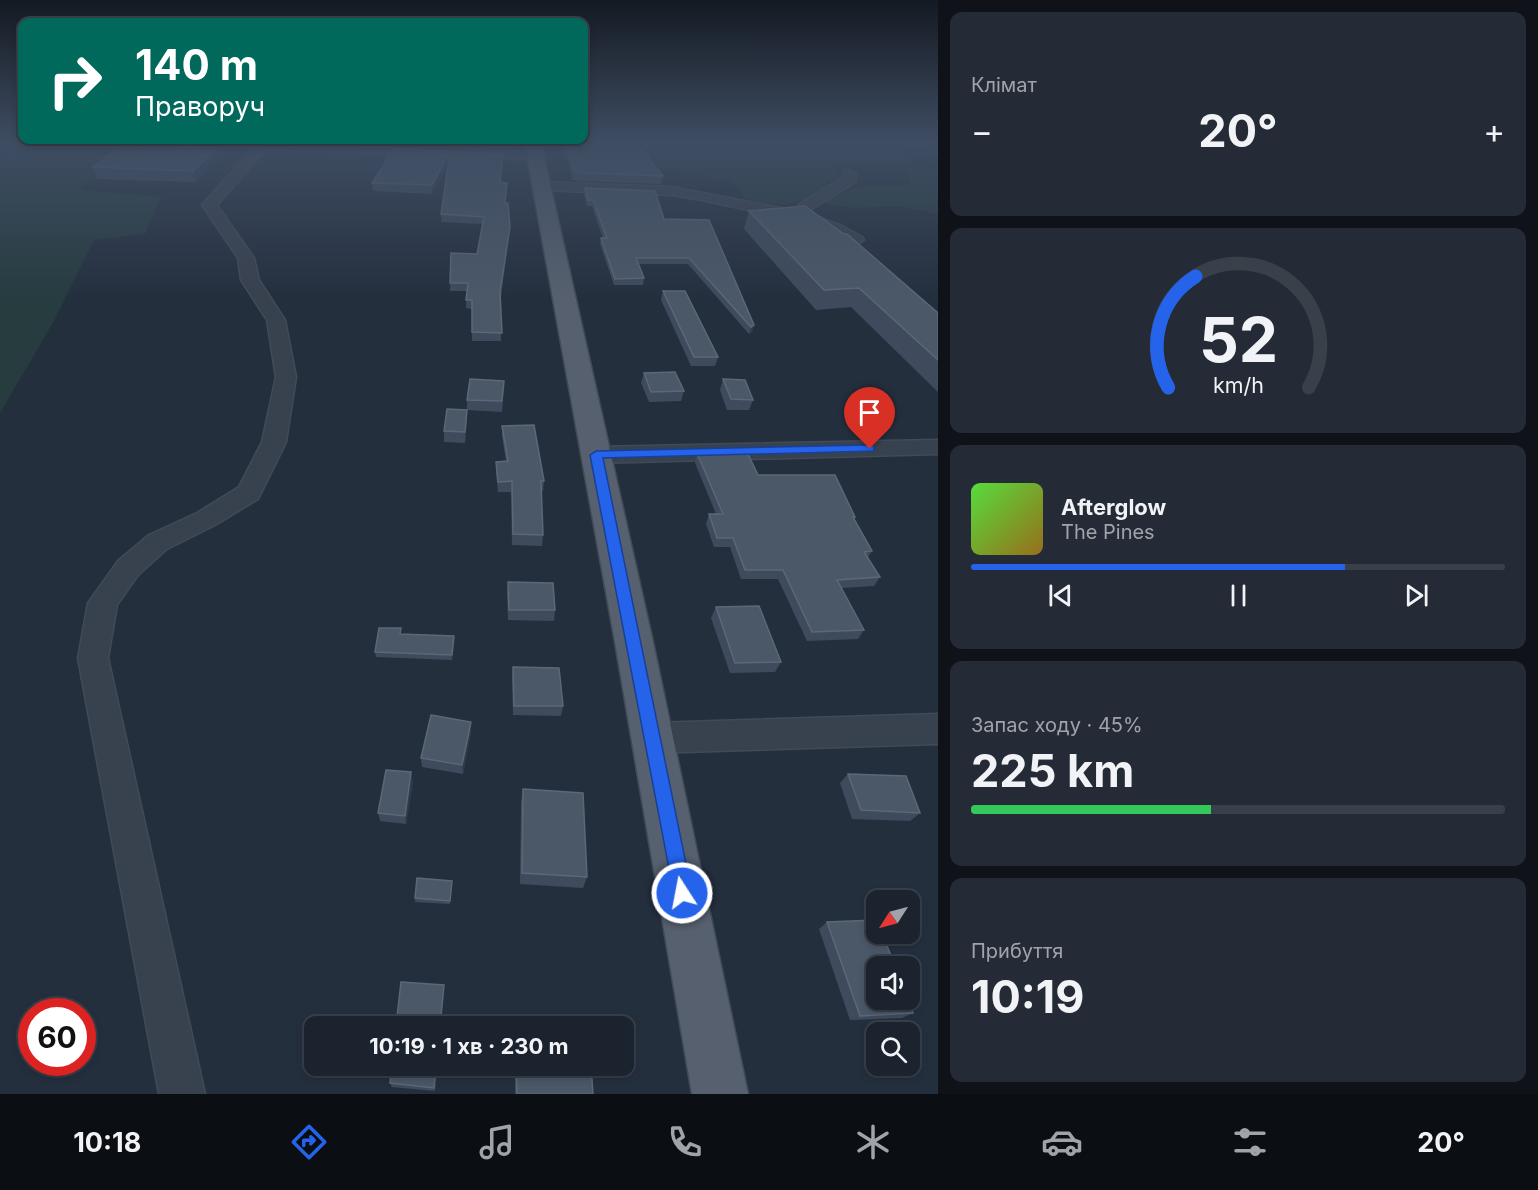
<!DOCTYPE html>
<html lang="uk">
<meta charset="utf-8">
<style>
:root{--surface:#1b232e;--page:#242b36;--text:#f1f3f6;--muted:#a0a4aa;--line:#39404a;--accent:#2563eb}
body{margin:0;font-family:Inter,sans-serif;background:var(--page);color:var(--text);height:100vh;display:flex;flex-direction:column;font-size:22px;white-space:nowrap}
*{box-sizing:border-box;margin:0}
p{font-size:20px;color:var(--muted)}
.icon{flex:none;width:33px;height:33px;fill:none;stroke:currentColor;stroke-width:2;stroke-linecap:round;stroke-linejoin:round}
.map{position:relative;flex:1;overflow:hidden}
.panel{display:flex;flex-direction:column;gap:12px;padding:12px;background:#0f1319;width:600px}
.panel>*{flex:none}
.banner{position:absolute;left:18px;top:18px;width:570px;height:126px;border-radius:12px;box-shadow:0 3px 9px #0003,0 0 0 2px var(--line);background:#00695c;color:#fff;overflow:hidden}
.needle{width:39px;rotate:234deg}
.buttons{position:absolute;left:866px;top:890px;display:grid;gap:12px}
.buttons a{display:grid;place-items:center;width:54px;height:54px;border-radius:12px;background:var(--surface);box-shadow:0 3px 9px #0003,0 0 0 2px var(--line);font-size:30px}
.speed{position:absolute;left:18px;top:998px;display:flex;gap:12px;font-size:30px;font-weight:700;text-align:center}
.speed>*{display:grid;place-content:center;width:78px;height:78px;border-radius:50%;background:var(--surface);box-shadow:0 3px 9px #0003,0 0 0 2px var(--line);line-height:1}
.speed .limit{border:9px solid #d22;background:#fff;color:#111}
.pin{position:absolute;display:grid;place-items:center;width:51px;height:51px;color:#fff;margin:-62px -26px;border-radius:50% 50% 50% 0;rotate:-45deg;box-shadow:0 0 6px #0007}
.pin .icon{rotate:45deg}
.me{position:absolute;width:66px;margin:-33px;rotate:349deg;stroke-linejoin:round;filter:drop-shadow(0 0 4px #0008)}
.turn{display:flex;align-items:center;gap:21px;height:126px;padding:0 18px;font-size:27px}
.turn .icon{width:78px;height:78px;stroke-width:2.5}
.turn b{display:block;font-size:42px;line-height:51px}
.big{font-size:45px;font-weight:700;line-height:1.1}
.panel .widget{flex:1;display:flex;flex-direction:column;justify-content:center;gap:9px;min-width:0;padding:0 21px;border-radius:12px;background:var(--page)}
.panel .dial{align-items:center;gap:0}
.dial svg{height:156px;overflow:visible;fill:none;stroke:var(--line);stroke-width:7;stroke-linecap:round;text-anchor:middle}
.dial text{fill:var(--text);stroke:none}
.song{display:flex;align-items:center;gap:18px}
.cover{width:72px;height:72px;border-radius:9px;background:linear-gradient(135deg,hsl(110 70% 55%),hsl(40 70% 35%))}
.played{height:6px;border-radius:3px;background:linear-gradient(90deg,var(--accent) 70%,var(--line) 70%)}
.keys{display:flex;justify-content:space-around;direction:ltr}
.heat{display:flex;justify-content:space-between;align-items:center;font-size:33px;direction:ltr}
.charge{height:9px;border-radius:4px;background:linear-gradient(90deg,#34c759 45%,var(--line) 0)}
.trip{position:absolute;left:304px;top:1016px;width:330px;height:60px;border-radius:12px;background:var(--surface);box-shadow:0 3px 9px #0003,0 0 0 2px var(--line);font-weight:700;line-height:60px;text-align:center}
.tab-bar{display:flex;height:96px;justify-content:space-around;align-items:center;background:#0b0e12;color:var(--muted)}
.tab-bar .icon{width:42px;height:42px}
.tab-bar .current{color:var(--accent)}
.tab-bar b{font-size:27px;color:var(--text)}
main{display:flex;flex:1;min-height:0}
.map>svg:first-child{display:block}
.green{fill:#263c3f}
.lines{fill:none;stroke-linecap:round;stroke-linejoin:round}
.minor-casing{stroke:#414a57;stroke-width:3}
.major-casing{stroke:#414a57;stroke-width:3}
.minor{fill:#38414e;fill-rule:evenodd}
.major{fill:#56606e;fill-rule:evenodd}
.rail{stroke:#5a6575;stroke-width:2;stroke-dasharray:3 3;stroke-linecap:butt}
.wall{fill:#3f4b5c}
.shaded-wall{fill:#2f3b4b}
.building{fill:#4b5868;stroke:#5c6777;stroke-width:1.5}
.route{fill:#2563eb;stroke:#184099;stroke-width:1.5}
</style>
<main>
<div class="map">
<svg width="938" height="1094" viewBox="0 0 938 1094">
<rect width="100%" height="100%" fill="#242f3e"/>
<!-- green -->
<g class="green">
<path d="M10,144H135L78,190L161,197L145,234L94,240L54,321L0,413V158Z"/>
<path d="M645,144H894L908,157V162L899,164L845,163L837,166L839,176L826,183L822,192C791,207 774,209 741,196L742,191L729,181L662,169L643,155Z"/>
<path d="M918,167L938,168V214L898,206L855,208L827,204L826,198L860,186H904L911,183L907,169Z"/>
</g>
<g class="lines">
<!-- minor casing -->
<g class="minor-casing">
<g id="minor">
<path d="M257,144L426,148L432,152L426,156L266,149L217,205L254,258L259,280L285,320L296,377L286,442L258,499L215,525L167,549L138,575L117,605L108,658L205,1094H159L78,658L88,603L118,561L149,535L197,513L239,487L262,442L276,377L267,320L241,280L238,258L202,205Z"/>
<path d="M467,149L535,152L542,156L535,160L462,156L461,153L462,150Z"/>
<path d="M849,170L856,174L855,182L810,210L811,215L840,225L862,237L864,240L856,245L799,221L702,200L671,195L541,190L534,186L541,182L671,187L796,211L798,205L843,177L844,171Z"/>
<path d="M938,440V454L596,463L588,460L584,455L588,450L596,447Z"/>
<path d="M938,714V744L652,753L640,749L635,738L640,727L652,723Z"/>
</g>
</g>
<!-- major casing -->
<g class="major-casing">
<path id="major" d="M525,144H541L653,642L748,1094H692L615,642Z"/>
</g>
<!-- minor -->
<use href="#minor" class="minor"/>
<!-- major -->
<use href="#major" class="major"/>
<!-- rail -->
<path class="rail" d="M920,144L938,153"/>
</g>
<!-- wall -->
<g class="wall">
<path d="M418,144H501V148Z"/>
<path d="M561,144H637L663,176L661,184L581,181L573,180L567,156H563Z"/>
<path d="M217,148L219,159L196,182L97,179L93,167Z"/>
<path d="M503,154L501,183L507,190L505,203L510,227L501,297V341H472V309L466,308L467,291H450L451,253L477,254L483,224L441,222V214L449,160L432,194L373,191L372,183L450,156Z"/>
<path d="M585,188L664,219L754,325L752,332L749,334L688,264H639L644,278L643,285H614L600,244L601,238H603L592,206H587L584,194Z"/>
<path d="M749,211L938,313V392L851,307L816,310L744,229Z"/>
<path d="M663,291L718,357L715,366H691L661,300Z"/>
<path d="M644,373L684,391L681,401L649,402L641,383Z"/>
<path d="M723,379L753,400L749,410H727L720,390Z"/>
<path d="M504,381L502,412L467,410V400Z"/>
<path d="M467,410V420L465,443L444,442V431Z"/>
<path d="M502,426L544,481L543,491H541L543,535L542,546L512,545L511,492H498L496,472V462L506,461L502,436Z"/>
<path d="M697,453L758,475L855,517L854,520L872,551L868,557L880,577L874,586L842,588L864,630L858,639L807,641L778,579H741L730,547H714L706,524L709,514H716L695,463Z"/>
<path d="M508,582L555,610L554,621L508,620L507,593Z"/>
<path d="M716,607L781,662L775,672L730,673L711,618Z"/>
<path d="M401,634L454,636L452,660L376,657L375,652Z"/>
<path d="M513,667L563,706L561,716L513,715L512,677Z"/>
<path d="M471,732L463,774L422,767L421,758Z"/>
<path d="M848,774L920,813L910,821L852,819L840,783Z"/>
<path d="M413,781L406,824L380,821L378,813Z"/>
<path d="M523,789L587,877L583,888L520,884L521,802Z"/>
<path d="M452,881L450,904L415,902V898Z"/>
<path d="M827,922L913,1013L902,1018L850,1020L819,929Z"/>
<path d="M392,1065H438L435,1091L392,1087L390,1083Z"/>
<path d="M515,1065H591L593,1094H515Z"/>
</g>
<!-- shaded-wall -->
<g class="shaded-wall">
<path d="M217,148L219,159L196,182L193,171Z"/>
<path d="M450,151V159L432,194V185Z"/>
<path d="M510,227L509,234L500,300V292Z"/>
<path d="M754,325L752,332L749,334L751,327Z"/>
<path d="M467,410V420L465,443V432Z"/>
<path d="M471,722V732L463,774L462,765Z"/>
<path d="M411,772L413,781L406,824L405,816Z"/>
<path d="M444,985V991L441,1026H440Z"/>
<path d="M436,1065H438L435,1091L434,1088Z"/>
</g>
<!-- building -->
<g class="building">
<path d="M563,144H637L663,176L582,173L574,171L568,148H564Z"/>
<path d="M141,145L217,148L193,171L93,167L118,148H137Z"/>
<path d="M391,149L450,151L432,185L372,183L386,162Z"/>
<path d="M450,152L503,154L500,182L507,183L505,203H508L510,227L500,292L502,333L472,332V300H466L468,283H450L451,253L477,254L484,217L441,214Z"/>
<path d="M585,188L655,191L664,219L709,220L754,325L751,327L689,258H636L644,278L615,279L601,238H607L593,200H588Z"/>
<path d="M805,206L844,234H847L938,313V360L859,288L824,290L749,211Z"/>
<path d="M663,291H685L718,357H694Z"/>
<path d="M675,372L684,391L651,392L644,373Z"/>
<path d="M470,379L504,381L502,401L467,400Z"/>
<path d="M723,379L745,380L753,400L731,399Z"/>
<path d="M447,409L467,410L465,432L444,431Z"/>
<path d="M534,425L544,481H541L543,535L513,534L512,481L498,482L496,462L508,461L502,426Z"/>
<path d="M747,452L758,475H835L855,517H853L872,551L864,552L880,577L837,580L864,630L812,632L783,570H745L733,538H717L709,514H723L697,453Z"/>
<path d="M508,582L553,583L555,610H509Z"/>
<path d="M759,606L781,662L735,663L716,607Z"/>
<path d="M379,628H401L400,634L454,636L452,655L375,652Z"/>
<path d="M513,667L559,668L563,706H514Z"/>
<path d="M431,715L471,722L462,765L421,758Z"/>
<path d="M386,770L411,772L405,816L378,813Z"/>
<path d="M848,774L906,776L920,813L861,810Z"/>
<path d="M523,789L583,793L587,877L522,873Z"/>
<path d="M417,878L452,881L450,901L415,898Z"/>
<path d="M876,920V933H882L895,966H876V999H908L913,1013L860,1016L827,922Z"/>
<path d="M401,982L444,985L440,1026H396Z"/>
<path d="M515,1018L587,1020L588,1026H515Z"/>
<path d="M392,1065H436L434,1088L390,1083Z"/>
<path d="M516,1065H591L593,1094H517Z"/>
</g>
<!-- sky -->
<linearGradient id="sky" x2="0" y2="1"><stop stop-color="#141a22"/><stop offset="0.48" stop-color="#3f4d63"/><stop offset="1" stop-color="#3f4d63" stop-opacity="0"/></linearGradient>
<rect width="938" height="298" fill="url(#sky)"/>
<!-- route -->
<path class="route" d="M870,445L874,446V451L603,458L692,893L689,900L682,903L675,900L590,455L596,451Z"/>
</svg>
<div class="buttons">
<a><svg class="needle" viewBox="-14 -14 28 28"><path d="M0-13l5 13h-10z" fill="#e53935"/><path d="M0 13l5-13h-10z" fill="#a0a4aa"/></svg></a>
<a><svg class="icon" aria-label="sound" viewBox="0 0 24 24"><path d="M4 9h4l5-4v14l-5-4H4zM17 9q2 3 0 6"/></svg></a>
<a><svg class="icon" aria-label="search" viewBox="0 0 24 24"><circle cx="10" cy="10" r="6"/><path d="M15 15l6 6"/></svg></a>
</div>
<div class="speed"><div class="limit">60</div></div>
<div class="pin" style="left:870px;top:449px;background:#d93025"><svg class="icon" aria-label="arrive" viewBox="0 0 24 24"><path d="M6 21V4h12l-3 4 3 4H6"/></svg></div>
<svg class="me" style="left:682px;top:893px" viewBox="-20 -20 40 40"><circle r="17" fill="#2563eb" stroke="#fff" stroke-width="3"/><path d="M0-11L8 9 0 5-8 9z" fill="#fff"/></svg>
<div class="trip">10:19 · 1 хв · 230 m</div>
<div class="banner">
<div class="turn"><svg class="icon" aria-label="right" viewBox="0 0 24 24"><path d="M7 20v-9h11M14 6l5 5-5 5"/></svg><div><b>140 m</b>Праворуч</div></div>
</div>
</div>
<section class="panel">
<div class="widget"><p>Клімат</p>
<div class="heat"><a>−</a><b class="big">20°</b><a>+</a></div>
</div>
<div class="widget dial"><svg viewBox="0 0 100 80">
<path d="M14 69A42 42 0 1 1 86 69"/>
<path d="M14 69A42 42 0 0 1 28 12" stroke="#2563eb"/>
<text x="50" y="56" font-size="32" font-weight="700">52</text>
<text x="50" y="72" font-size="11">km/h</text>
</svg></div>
<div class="widget">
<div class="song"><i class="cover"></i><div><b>Afterglow</b><p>The Pines</p></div></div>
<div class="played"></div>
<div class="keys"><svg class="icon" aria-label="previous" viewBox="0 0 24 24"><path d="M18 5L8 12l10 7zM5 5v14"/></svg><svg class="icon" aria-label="pause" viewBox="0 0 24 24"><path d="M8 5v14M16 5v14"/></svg><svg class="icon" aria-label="next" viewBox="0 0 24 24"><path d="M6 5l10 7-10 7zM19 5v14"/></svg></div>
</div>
<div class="widget"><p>Запас ходу · 45%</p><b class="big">225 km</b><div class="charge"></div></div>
<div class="widget"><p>Прибуття</p><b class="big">10:19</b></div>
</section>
</main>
<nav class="tab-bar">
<b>10:18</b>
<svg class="icon current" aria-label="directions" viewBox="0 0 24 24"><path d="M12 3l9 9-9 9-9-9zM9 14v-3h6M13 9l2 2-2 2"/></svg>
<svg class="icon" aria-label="music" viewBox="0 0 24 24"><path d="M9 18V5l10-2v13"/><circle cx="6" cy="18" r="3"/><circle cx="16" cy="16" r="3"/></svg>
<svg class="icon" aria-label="phone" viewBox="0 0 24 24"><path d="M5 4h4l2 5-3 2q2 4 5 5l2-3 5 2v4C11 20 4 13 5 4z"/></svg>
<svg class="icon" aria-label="climate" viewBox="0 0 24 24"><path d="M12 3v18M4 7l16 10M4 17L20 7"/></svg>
<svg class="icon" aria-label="car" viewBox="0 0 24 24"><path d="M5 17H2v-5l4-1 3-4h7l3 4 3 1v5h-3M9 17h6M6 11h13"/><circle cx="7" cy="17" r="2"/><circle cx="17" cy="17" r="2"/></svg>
<svg class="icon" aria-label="filters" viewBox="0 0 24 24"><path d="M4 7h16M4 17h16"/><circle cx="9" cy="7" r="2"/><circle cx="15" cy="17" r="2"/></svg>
<b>20°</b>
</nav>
